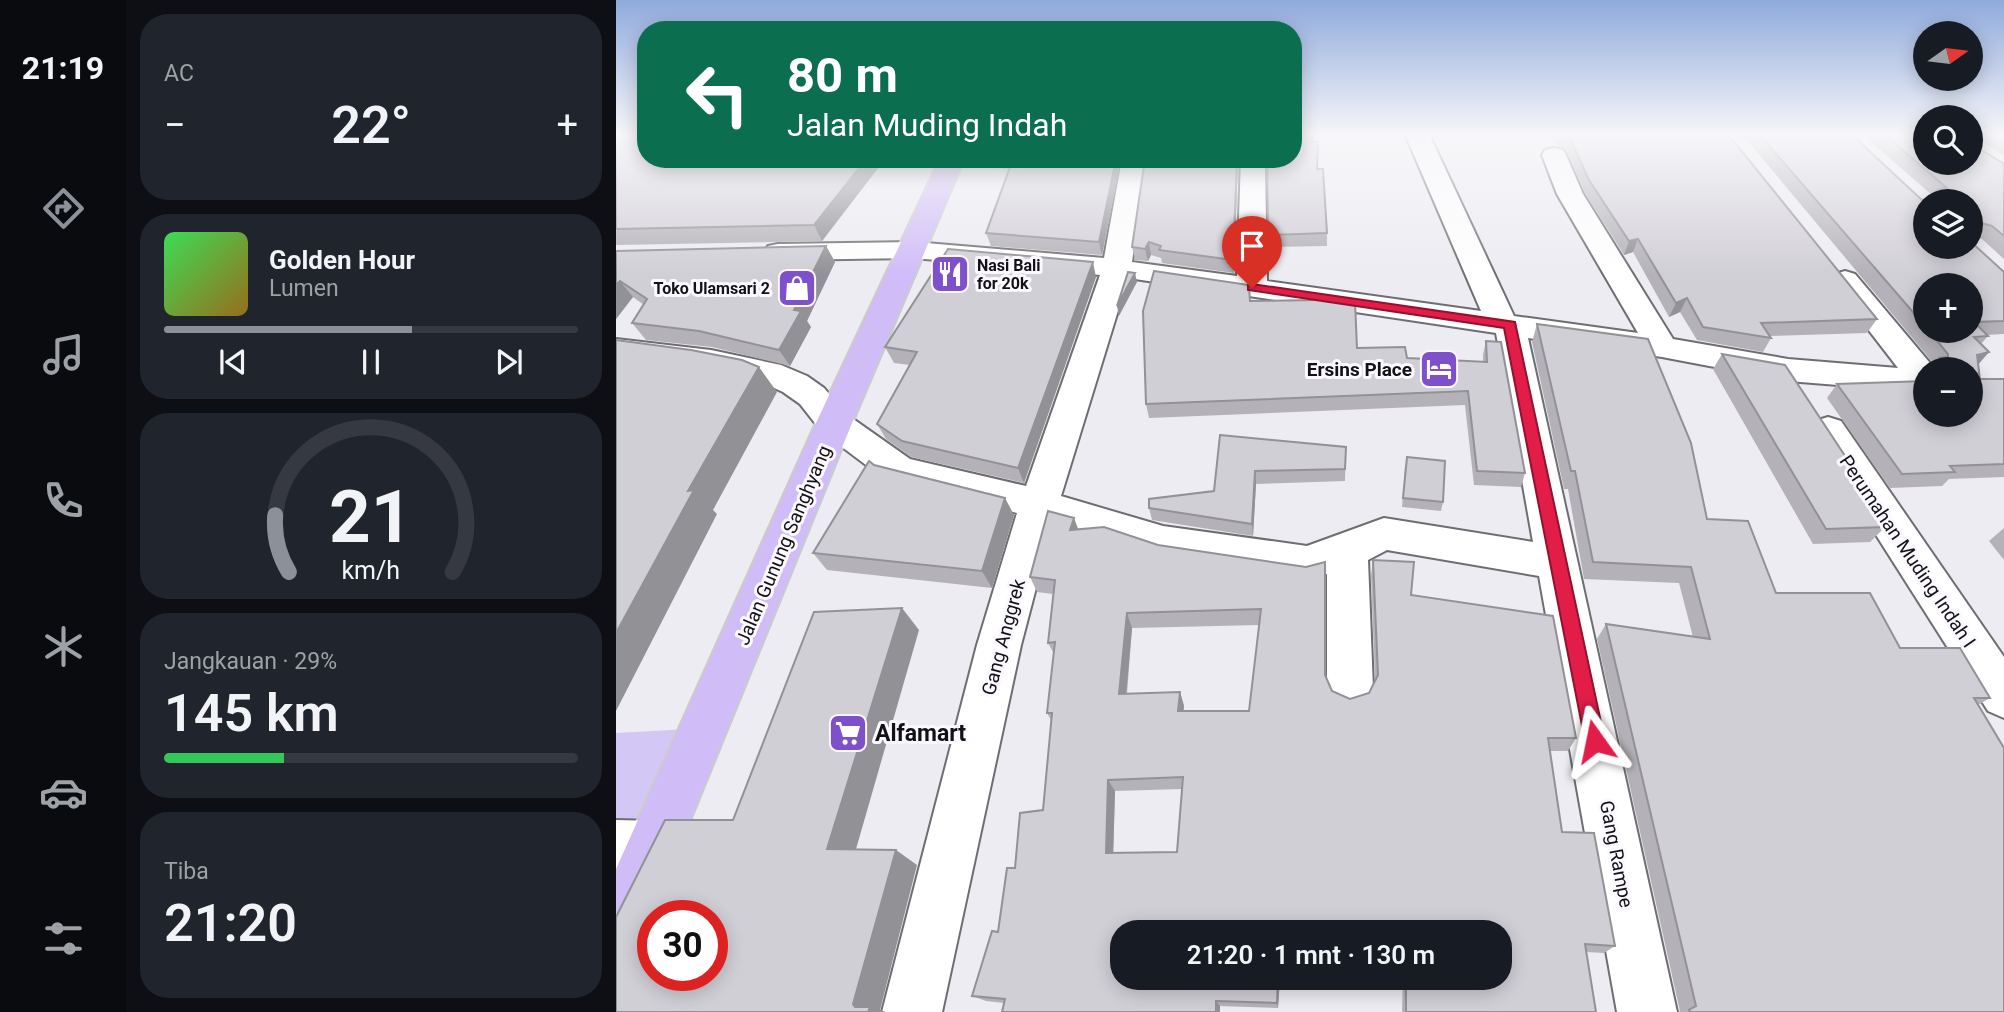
<!DOCTYPE html>
<html lang="id">
<meta charset="utf-8">
<style>
:root{--surface:#171b24;--page:#20242c;--text:#f1f3f6;--muted:#9ea1a6;--line:#363941;--accent:#8c9099}
body{margin:0;font-family:Roboto,sans-serif;background:var(--page);color:var(--text);height:100vh;display:flex;flex-direction:column;font-size:26px;white-space:nowrap}
*{box-sizing:border-box;margin:0}
p{font-size:23px;color:var(--muted)}
.icon{flex:none;width:38px;height:38px;fill:none;stroke:currentColor;stroke-width:2;stroke-linecap:round;stroke-linejoin:round}
.map{position:relative;flex:1;overflow:hidden}
.drawer{display:flex;flex-direction:column;gap:14px;padding:14px;background:#0d0f14;width:490px}
.drawer>*{flex:none}
.banner{position:absolute;left:21px;top:21px;width:665px;height:147px;border-radius:28px;box-shadow:0 4px 18px #0003;background:#0b6e4f;color:#fff;overflow:hidden}
.needle{width:46px;rotate:76deg}
.fabs{position:absolute;left:1297px;top:21px;display:grid;gap:14px}
.fabs a{display:grid;place-items:center;width:70px;height:70px;border-radius:50%;background:var(--surface);box-shadow:0 4px 18px #0003;font-size:35px}
.speed{position:absolute;left:21px;top:900px;display:flex;gap:14px;font-size:35px;font-weight:700;text-align:center}
.speed>*{display:grid;place-content:center;width:91px;height:91px;border-radius:50%;background:var(--surface);box-shadow:0 4px 18px #0003;line-height:1}
.speed .limit{border:10px solid #d22;background:#fff;color:#111}
.pin{position:absolute;display:grid;place-items:center;width:60px;height:60px;color:#fff;margin:-72px -30px;border-radius:50% 50% 50% 0;rotate:-45deg;box-shadow:0 0 7px #0007}
.pin .icon{rotate:45deg}
.me{position:absolute;width:77px;margin:-38px;rotate:348deg;stroke-linejoin:round;filter:drop-shadow(0 0 5px #0008)}
.turn{display:flex;align-items:center;gap:24px;height:147px;padding:0 35px;font-size:32px}
.turn .icon{width:91px;height:91px;stroke-width:2.5}
.turn b{display:block;font-size:49px;line-height:60px}
.big{font-size:52px;font-weight:600;line-height:1.1}
.drawer .tile{flex:1;display:flex;flex-direction:column;justify-content:center;gap:10px;min-width:0;padding:0 24px;border-radius:28px;background:var(--page)}
.drawer .dial{align-items:center;gap:0}
.dial svg{height:182px;overflow:visible;fill:none;stroke:var(--line);stroke-width:7;stroke-linecap:round;text-anchor:middle}
.dial text{fill:var(--text);stroke:none}
.song{display:flex;align-items:center;gap:21px}
.cover{width:84px;height:84px;border-radius:10px;background:linear-gradient(135deg,hsl(130 70% 55%),hsl(40 70% 35%))}
.played{height:7px;border-radius:4px;background:linear-gradient(90deg,var(--accent) 60%,var(--line) 60%)}
.keys{display:flex;justify-content:space-around;direction:ltr}
.heat{display:flex;justify-content:space-between;align-items:center;font-size:38px;direction:ltr}
.charge{height:10px;border-radius:5px;background:linear-gradient(90deg,#34c759 29%,var(--line) 0)}
.trip{position:absolute;left:494px;top:920px;width:402px;height:70px;border-radius:28px;background:var(--surface);box-shadow:0 4px 18px #0003;font-weight:600;line-height:70px;text-align:center}
main{display:flex;flex:1;min-height:0}
.menu{display:flex;flex-direction:column;width:126px;justify-content:space-around;align-items:center;background:#090b0e;color:var(--muted)}
.menu .icon{width:49px;height:49px}
.menu .on{color:var(--accent)}
.menu b{font-size:32px;color:var(--text)}
.map>svg:first-child{display:block}
.green{fill:#d3c7f5}
.lines{fill:none;stroke-linecap:round;stroke-linejoin:round}
.minor-casing{stroke:#6e6d72;stroke-width:4}
.major-casing{stroke:#cbcbcb;stroke-width:4}
.minor{fill:#fff;fill-rule:evenodd}
.major{fill:#d0bcf7;fill-rule:evenodd}
.wall{fill:#b4b2b8;fill-rule:evenodd}
.shaded-wall{fill:#929196}
.building{fill:#d1cfd6;stroke:#929196;stroke-width:2;fill-rule:evenodd}
.route{fill:#e11d48;stroke:#92132f;stroke-width:2}
.labels{text-anchor:middle;stroke-width:6;stroke-linejoin:round;paint-order:stroke}
.far-poi-label{font-size:16px;font-weight:bold;fill:#121113;stroke:#fbf9ff;text-anchor:start}
.poi-label{font-size:19px;font-weight:bold;fill:#121113;stroke:#fbf9ff;text-anchor:end}
.street-label{font-size:19px;fill:#121113;stroke:#fbf9ff}
.near-poi-label{font-size:23px;font-weight:bold;fill:#121113;stroke:#fbf9ff;text-anchor:start}
</style>
<main>
<nav class="menu">
<b>21:19</b>
<svg class="icon on" aria-label="directions" viewBox="0 0 24 24"><path d="M12 3l9 9-9 9-9-9zM9 14v-3h6M13 9l2 2-2 2"/></svg>
<svg class="icon" aria-label="music" viewBox="0 0 24 24"><path d="M9 18V5l10-2v13"/><circle cx="6" cy="18" r="3"/><circle cx="16" cy="16" r="3"/></svg>
<svg class="icon" aria-label="phone" viewBox="0 0 24 24"><path d="M5 4h4l2 5-3 2q2 4 5 5l2-3 5 2v4C11 20 4 13 5 4z"/></svg>
<svg class="icon" aria-label="climate" viewBox="0 0 24 24"><path d="M12 3v18M4 7l16 10M4 17L20 7"/></svg>
<svg class="icon" aria-label="car" viewBox="0 0 24 24"><path d="M5 17H2v-5l4-1 3-4h7l3 4 3 1v5h-3M9 17h6M6 11h13"/><circle cx="7" cy="17" r="2"/><circle cx="17" cy="17" r="2"/></svg>
<svg class="icon" aria-label="filters" viewBox="0 0 24 24"><path d="M4 7h16M4 17h16"/><circle cx="9" cy="7" r="2"/><circle cx="15" cy="17" r="2"/></svg>
</nav>
<section class="drawer">
<div class="tile"><p>AC</p>
<div class="heat"><a>−</a><b class="big">22°</b><a>+</a></div>
</div>
<div class="tile">
<div class="song"><i class="cover"></i><div><b>Golden Hour</b><p>Lumen</p></div></div>
<div class="played"></div>
<div class="keys"><svg class="icon" aria-label="previous" viewBox="0 0 24 24"><path d="M18 5L8 12l10 7zM5 5v14"/></svg><svg class="icon" aria-label="pause" viewBox="0 0 24 24"><path d="M8 5v14M16 5v14"/></svg><svg class="icon" aria-label="next" viewBox="0 0 24 24"><path d="M6 5l10 7-10 7zM19 5v14"/></svg></div>
</div>
<div class="tile dial"><svg viewBox="0 0 100 80">
<path d="M14 69A42 42 0 1 1 86 69"/>
<path d="M14 69A42 42 0 0 1 8 44" stroke="#8c9099"/>
<text x="50" y="56" font-size="32" font-weight="700">21</text>
<text x="50" y="72" font-size="11">km/h</text>
</svg></div>
<div class="tile"><p>Jangkauan · 29%</p><b class="big">145 km</b><div class="charge"></div></div>
<div class="tile"><p>Tiba</p><b class="big">21:20</b></div>
</section>
<div class="map">
<svg width="1388" height="1012" viewBox="0 0 1388 1012">
<rect width="100%" height="100%" fill="#edecf2"/>
<!-- green -->
<path class="green" d="M73,729L0,876V733Z"/>
<g class="lines">
<!-- minor casing -->
<g class="minor-casing">
<g id="minor">
<path d="M789,134H813L898,316L1022,333L941,194L926,155L929,150L938,148L947,150L950,155L967,194L1057,339L1172,359L1282,368L1214,280L1219,274L1229,271L1239,274L1319,369H1309V392L1172,381L1046,357L912,338L1061,1012H1001L923,576L771,550L752,560L757,689L750,704L734,710L718,704L711,689V574L691,580L547,558L437,523L405,645L326,1012H266L361,645L401,513L270,480L206,432L184,404L167,392L145,382L95,372L0,359V339L95,350L165,365L191,376L208,388L230,414L294,459L410,486L484,275L298,258L162,260L152,258L148,252L152,246L162,244L298,242L488,258L506,159H530L516,262L621,276L625,159H649L651,281L865,311ZM512,278L880,333L917,542L768,518L691,546L547,526L445,496Z"/>
<path d="M1212,417L1225,421L1388,657V718L1372,711L1199,439L1194,430L1199,421Z"/>
<path d="M0,820L39,821L57,829L65,847L57,865L39,873L0,872Z"/>
</g>
</g>
<!-- major casing -->
<g class="major-casing">
<path id="major" d="M324,159H348L236,423L20,953L0,961V869L200,423Z"/>
</g>
<!-- minor -->
<use href="#minor" class="minor"/>
<!-- major -->
<use href="#major" class="major"/>
</g>
<!-- wall -->
<g class="wall">
<path d="M0,134L269,159L206,241L0,245Z"/>
<path d="M935,134H1112L1261,319L1251,333L1153,336L1155,338L1147,352L1081,340L1064,312L1053,317L1017,252L1008,255L969,193L952,154L949,149L942,146Z"/>
<path d="M1126,134H1235L1307,201L1388,272V334L1370,335L1372,336L1365,344L1373,352L1362,364L1364,379H1388V477L1333,479L1326,486L1274,488L1211,398L1221,384L1309,415L1354,369H1314L1318,364ZM1309,285L1354,331H1309Z"/>
<path d="M1246,134H1388V156L1363,139L1361,138V147L1388,164V259L1366,239L1357,237L1354,240V201H1313L1317,196Z"/>
<path d="M697,142L711,233V246L653,247L651,159Z"/>
<path d="M377,159H505L486,255L375,246L370,233L393,169L380,168Z"/>
<path d="M622,159L618,273L546,263L545,258L535,255L532,261L519,260L516,247Z"/>
<path d="M210,246L219,262L191,321L195,327L174,366L96,347L30,340L16,323L28,305L17,297L0,319V251Z"/>
<path d="M480,277L408,483L295,457L270,439L261,424L294,365L278,363L269,347Z"/>
<path d="M634,301L741,348L791,358L867,362V355L870,341L909,473L905,487L858,485L849,405L533,418L530,404Z"/>
<path d="M921,324L1091,519L1160,593L1284,648L1374,698L1362,705L1388,1012H1062L1064,1011L981,639L990,624L1077,637L1063,583L968,579L952,489H948L916,342Z"/>
<path d="M1106,354L1241,474L1237,479L1269,527L1254,542L1197,544L1097,369Z"/>
<path d="M604,435L730,447L729,481L640,484L637,536L536,520L533,508L598,491Z"/>
<path d="M258,465L398,515L376,588L211,570L197,553Z"/>
<path d="M789,466L827,502L825,511L786,507Z"/>
<path d="M1388,528V560L1373,541Z"/>
<path d="M462,529L542,545L690,567L709,675L716,691L734,699L753,693L759,680L755,576L757,560L960,738L952,751H934L946,832L999,946L988,953L970,952L980,1012H786L787,978H884V933H506V978H664L662,1008L604,1006V1012H386L388,1003L370,1001L356,996L382,932L399,868L427,810L435,720L431,713L438,654L432,643L437,594L421,592L414,577ZM643,625L633,711H567L568,706L564,692L511,694L516,628ZM566,789L561,852L497,853L499,791Z"/>
</g>
<!-- shaded-wall -->
<g class="shaded-wall">
<path d="M250,159H269L206,241L198,225Z"/>
<path d="M500,159H505L486,255L483,242Z"/>
<path d="M621,159H622L618,273L617,260Z"/>
<path d="M1022,239L1017,252L1008,255L1013,241Z"/>
<path d="M533,242L535,255L532,261L529,249Z"/>
<path d="M210,246L219,262L191,321L195,327L174,366L163,350L178,310Z"/>
<path d="M477,262L480,277L408,483L402,468Z"/>
<path d="M519,273L521,282L503,316L501,306Z"/>
<path d="M4,281L17,297L0,319V285Z"/>
<path d="M1071,298L1064,312L1053,317L1060,303Z"/>
<path d="M1373,352L1361,366V355Z"/>
<path d="M143,367L161,392L97,510L101,514L0,711V633L72,491Z"/>
<path d="M639,471L640,484L637,536L636,524Z"/>
<path d="M389,498L398,515L376,588L366,571Z"/>
<path d="M458,518L464,534L454,530Z"/>
<path d="M286,608L303,630L236,863L211,849Z"/>
<path d="M511,613L516,628L509,708L503,694Z"/>
<path d="M564,692L568,706L567,724L562,711Z"/>
<path d="M492,780L499,791L497,862L490,853Z"/>
<path d="M280,850L301,865L264,1010L270,1012H252L239,1007L237,1004Z"/>
<path d="M662,978H664L662,1008L661,1003Z"/>
<path d="M600,1001L604,1006V1012H600Z"/>
</g>
<!-- building -->
<g class="building">
<path d="M0,134H30V159H250L198,225L0,229Z"/>
<path d="M677,134H697L696,142H702L701,169H707L711,233L652,235L651,159H677Z"/>
<path d="M946,134H1112L1261,319L1145,323L1155,338L1087,327L1071,298L1060,303L1022,239L1013,241L973,180L953,136Z"/>
<path d="M1143,134H1235L1307,201H1311H1309V247H1354V241L1388,272V321L1358,322L1372,336L1358,337L1373,352L1361,355L1364,379H1388V464L1334,466L1339,472L1286,474L1221,384L1309,381V415H1354V369H1323V358L1332,357V354L1313,331H1354V285H1309V326Z"/>
<path d="M1268,134H1309V163H1354V134H1361V147L1388,164V236L1376,226L1365,223L1361,231H1354V201H1320L1321,190L1331,188Z"/>
<path d="M397,159H500L483,242L370,233Z"/>
<path d="M529,159H621L617,260L543,250L545,246L533,242L529,249L516,247Z"/>
<path d="M210,246L178,310L185,311L163,350L83,331L16,323L31,299L4,281L0,285V251Z"/>
<path d="M332,249L477,262L402,468L286,441L261,424L301,352L269,347Z"/>
<path d="M538,271L633,285L634,301L702,300V297L739,301L741,348L789,347L791,358L871,362L870,341L885,342L909,473L861,471L852,391L530,404L527,311Z"/>
<path d="M512,272L519,273L501,306Z"/>
<path d="M921,324L1032,339L1075,443L1091,519L1132,521L1160,593H1254L1284,648H1344L1374,698H1358L1388,748V1012H1074L1073,1010L1080,1006L990,624L1094,639L1075,567L977,562L959,471H955Z"/>
<path d="M0,340L75,350L126,360L143,367L72,491L78,490L0,633Z"/>
<path d="M1106,354L1169,365L1241,474H1234L1269,527L1210,529Z"/>
<path d="M604,435L730,447L729,469L639,471L636,524L533,508V499L598,491Z"/>
<path d="M791,457L829,461L827,502L787,498Z"/>
<path d="M253,461L258,465L389,498L366,571L197,553Z"/>
<path d="M432,511L458,518L454,530L488,527L542,545L690,567L709,562V675L716,691L734,699L753,693L762,675L757,560L798,562L795,595L937,616L960,738H932L946,832L978,833L999,946L969,944L980,1012H790V978H884V933H506V978H662L661,1003L600,1001V1012H386L389,999L356,996L376,931L382,932L391,868H399L404,813L427,810L436,713H431L439,642L432,643L439,580L414,577ZM645,609L633,711H562L564,692L503,694L511,613ZM567,777L561,852L490,853L492,780Z"/>
<path d="M286,608L211,849L280,850L237,1004L239,1007H254L252,1012H0V917L49,820H117L198,612ZM37,915H96V975H37Z"/>
</g>
<!-- sky -->
<linearGradient id="sky" x2="0" y2="1"><stop stop-color="#8faadc"/><stop offset="0.49" stop-color="#f7f6f9"/><stop offset="1" stop-color="#f7f6f9" stop-opacity="0"/></linearGradient>
<rect width="1388" height="275" fill="url(#sky)"/>
<!-- route -->
<path class="route" d="M636,284L899,322L989,741L986,748L979,751L972,748L969,741L888,328L632,290V285Z"/>
<!-- icons -->
<defs>
<g id="restaurant-square" transform="scale(2.0125)"><rect x="-9" y="-9" width="18" height="18" rx="4" fill="#7e50c9" stroke="#fbf9ff"/><path d="M-5-6h1v4h1v-4h1v4h1v-4h1v5L-1.5 .5V6h-2V.5L-5-1ZM5-6V6H3V1.5H1.5Q1.5-4 5-6Z" fill="#fff"/></g>
<g id="shop-square" transform="scale(2.0125)"><rect x="-9" y="-9" width="18" height="18" rx="4" fill="#7e50c9" stroke="#fbf9ff"/><path d="M-5-2.5h2.3a2.7 3.5 0 0 1 5.4 0H5L5.5 6h-11ZM-1.5-2.5h3a1.5 2.3 0 0 0-3 0Z" fill="#fff"/></g>
<g id="hotel-square" transform="scale(2.0125)"><rect x="-9" y="-9" width="18" height="18" rx="4" fill="#7e50c9" stroke="#fbf9ff"/><path d="M-6-4.5h1.5V1H6V5H4.5V3h-9V5H-6ZM-4 0a1.8 1.8 0 1 1 3.6 0ZM.5 0V-2.5h3Q6-2.5 6 0Z" fill="#fff"/></g>
<g id="supermarket-square" transform="scale(2.0125)"><rect x="-9" y="-9" width="18" height="18" rx="4" fill="#7e50c9" stroke="#fbf9ff"/><path d="M-6-5.5h2.5l.6 2H6L4.5 2H-2.5L-4.4-4H-6ZM-1.5 3.2a1.3 1.3 0 1 0 .1 0ZM3 3.2a1.3 1.3 0 1 0 .1 0Z" fill="#fff"/></g>
</defs>
<g fill-rule="evenodd">
<use href="#restaurant-square" x="334" y="274"/>
<use href="#shop-square" x="181" y="288"/>
<use href="#hotel-square" x="823" y="369"/>
<use href="#supermarket-square" x="232" y="733"/>
</g>
<g class="labels">
<!-- far-poi labels -->
<g class="far-poi-label">
<text x="361" y="271">Nasi Bali<tspan x="361" dy="18">for 20k</tspan></text>
<text x="154" y="294" text-anchor="end">Toko Ulamsari 2</text>
</g>
<!-- poi labels -->
<g class="poi-label">
<text x="796" y="376">Ersins Place</text>
</g>
<!-- street labels -->
<g class="street-label">
<text transform="translate(167 545) rotate(-67)" y="7">Jalan Gunung Sanghyang</text>
<text transform="translate(1292 551) rotate(56)" y="7">Perumahan Muding Indah I</text>
<text transform="translate(387 637) rotate(-75)" y="7">Gang Anggrek</text>
<text transform="translate(1001 854) rotate(79)" y="7">Gang Rampe</text>
</g>
<!-- near-poi labels -->
<g class="near-poi-label">
<text x="259" y="741">Alfamart</text>
</g>
</g>
</svg>
<div class="fabs">
<a><svg class="needle" viewBox="-14 -14 28 28"><path d="M0-13l5 13h-10z" fill="#e53935"/><path d="M0 13l5-13h-10z" fill="#9ea1a6"/></svg></a>
<a><svg class="icon" aria-label="search" viewBox="0 0 24 24"><circle cx="10" cy="10" r="6"/><path d="M15 15l6 6"/></svg></a>
<a><svg class="icon" aria-label="layers" viewBox="0 0 24 24"><path d="M12 4l9 5-9 5-9-5zM3 14l9 5 9-5"/></svg></a>
<a>+</a>
<a>−</a>
</div>
<div class="speed"><div class="limit">30</div></div>
<div class="pin" style="left:636px;top:288px;background:#d93025"><svg class="icon" aria-label="arrive" viewBox="0 0 24 24"><path d="M6 21V4h12l-3 4 3 4H6"/></svg></div>
<svg class="me" style="left:979px;top:741px" viewBox="-20 -20 40 40"><path d="M0-17L14 15 0 8-14 15z" fill="#e11d48" stroke="#fff" stroke-width="4"/></svg>
<div class="trip">21:20 · 1 mnt · 130 m</div>
<div class="banner">
<div class="turn"><svg class="icon" aria-label="left" viewBox="0 0 24 24"><path d="M17 20v-9H6M10 6l-5 5 5 5"/></svg><div><b>80 m</b>Jalan Muding Indah</div></div>
</div>
</div>
</main>
